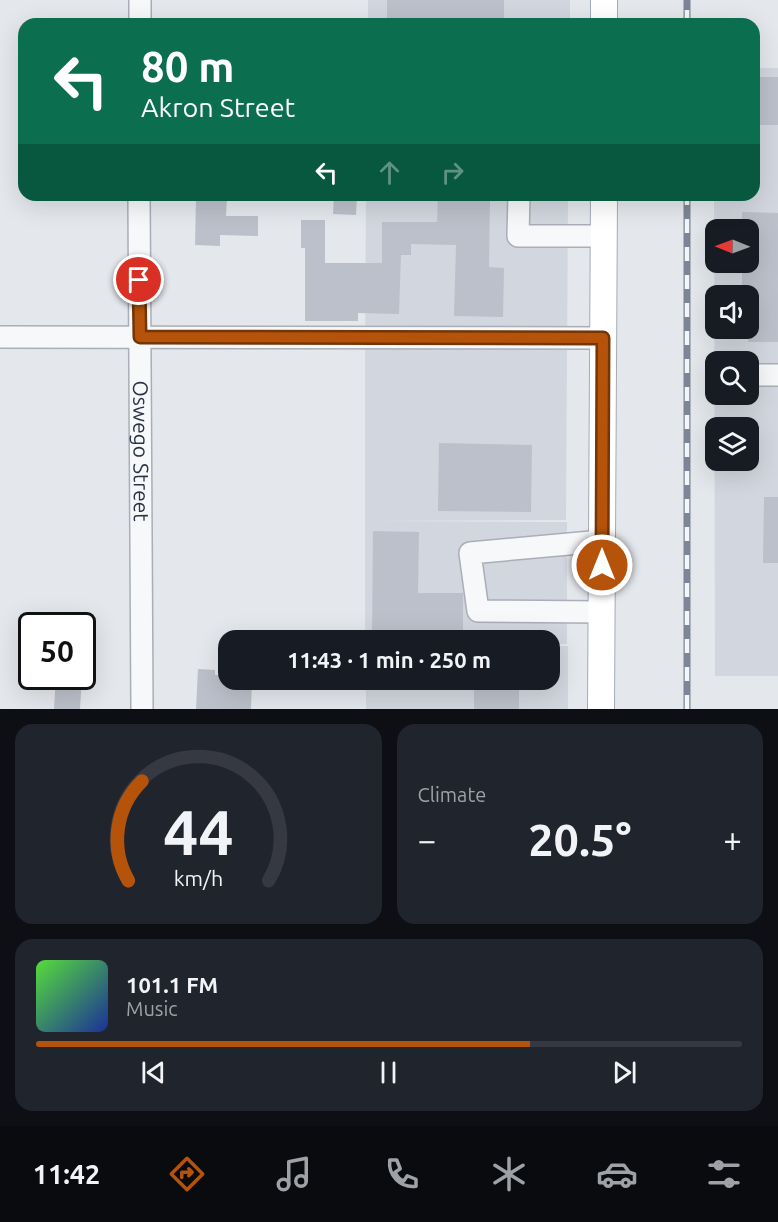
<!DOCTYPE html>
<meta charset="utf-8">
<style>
:root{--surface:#171b24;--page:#20242c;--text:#f1f3f6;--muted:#9ea1a6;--line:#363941;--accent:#b45309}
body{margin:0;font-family:Ubuntu,sans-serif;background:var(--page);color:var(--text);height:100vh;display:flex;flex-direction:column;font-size:22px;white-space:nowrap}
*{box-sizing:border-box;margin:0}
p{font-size:20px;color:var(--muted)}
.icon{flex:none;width:33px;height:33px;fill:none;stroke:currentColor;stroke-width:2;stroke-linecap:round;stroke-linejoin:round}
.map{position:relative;height:709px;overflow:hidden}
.panel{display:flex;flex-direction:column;gap:15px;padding:15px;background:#0d0f14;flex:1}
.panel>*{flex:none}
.banner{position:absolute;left:18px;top:18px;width:742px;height:183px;border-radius:18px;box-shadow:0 6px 24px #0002;background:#0b6e4f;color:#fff;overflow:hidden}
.needle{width:39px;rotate:271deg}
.buttons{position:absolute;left:705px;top:219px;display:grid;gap:12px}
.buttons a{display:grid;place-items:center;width:54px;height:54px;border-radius:12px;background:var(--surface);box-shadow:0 6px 24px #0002;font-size:30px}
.speed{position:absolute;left:18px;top:612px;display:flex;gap:12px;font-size:30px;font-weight:700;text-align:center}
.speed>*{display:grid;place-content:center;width:78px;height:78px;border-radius:50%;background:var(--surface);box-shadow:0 6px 24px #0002;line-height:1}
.speed .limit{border:3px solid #111;border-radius:9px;background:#fff;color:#111}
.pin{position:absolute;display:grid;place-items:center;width:51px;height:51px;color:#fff;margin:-26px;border:3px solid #fff;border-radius:50%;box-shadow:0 2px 6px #0007}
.me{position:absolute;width:66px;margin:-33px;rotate:0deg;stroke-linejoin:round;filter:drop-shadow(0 0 4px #0008)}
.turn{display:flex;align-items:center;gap:21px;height:126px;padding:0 24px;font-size:27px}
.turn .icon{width:78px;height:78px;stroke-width:2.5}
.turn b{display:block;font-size:42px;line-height:51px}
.lanes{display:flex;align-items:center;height:57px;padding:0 24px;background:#0003;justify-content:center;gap:30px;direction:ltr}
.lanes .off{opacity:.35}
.big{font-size:45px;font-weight:700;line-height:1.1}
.panel .tile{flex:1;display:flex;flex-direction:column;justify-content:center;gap:9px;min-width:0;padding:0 21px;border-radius:18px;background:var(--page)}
.panel .dial{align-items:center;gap:0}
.dial svg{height:156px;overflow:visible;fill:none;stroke:var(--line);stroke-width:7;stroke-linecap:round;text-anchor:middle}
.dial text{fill:var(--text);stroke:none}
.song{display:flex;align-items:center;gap:18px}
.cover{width:72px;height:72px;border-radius:9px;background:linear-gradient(135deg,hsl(110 70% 55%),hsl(230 70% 35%))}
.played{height:6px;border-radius:3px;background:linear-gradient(90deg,var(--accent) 70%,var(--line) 70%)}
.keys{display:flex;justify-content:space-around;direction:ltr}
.heat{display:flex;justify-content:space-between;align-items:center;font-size:33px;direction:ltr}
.panel .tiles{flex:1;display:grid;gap:15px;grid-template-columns:1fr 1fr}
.tile:last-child{grid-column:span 2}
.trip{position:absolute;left:218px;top:630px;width:342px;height:60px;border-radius:18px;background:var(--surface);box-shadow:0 6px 24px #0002;font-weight:700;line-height:60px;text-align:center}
.tab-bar{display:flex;height:96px;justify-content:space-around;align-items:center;background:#090b0e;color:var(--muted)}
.tab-bar .icon{width:42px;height:42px}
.tab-bar .selected{color:var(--accent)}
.tab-bar b{font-size:27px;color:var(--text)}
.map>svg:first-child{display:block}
.built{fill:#d2d6de;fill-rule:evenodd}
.building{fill:#bbc0ca}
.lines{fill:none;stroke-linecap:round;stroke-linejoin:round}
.minor-casing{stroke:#a9aeb7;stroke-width:24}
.major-casing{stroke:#a3abb8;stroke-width:28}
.minor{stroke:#f7f8fa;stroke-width:21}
.major{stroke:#fff;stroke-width:26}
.rail-casing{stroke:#7d8696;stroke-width:7}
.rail{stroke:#f4f6f9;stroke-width:4.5;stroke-dasharray:14;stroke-linecap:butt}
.route-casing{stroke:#753606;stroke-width:15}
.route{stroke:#b45309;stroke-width:10}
.labels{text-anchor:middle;stroke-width:4.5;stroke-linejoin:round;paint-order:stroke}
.street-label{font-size:21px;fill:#2b3445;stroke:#f4f6f9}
</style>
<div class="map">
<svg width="778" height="709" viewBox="0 0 778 709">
<rect width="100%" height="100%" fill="#e4e7ec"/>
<!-- built -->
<g class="built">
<rect x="368" y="0" width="202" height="24"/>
<path d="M755,68H778V676H715L714,195H754ZM716,230H748V262H716ZM716,296H748V328H716ZM716,362H748V394H716ZM716,428H748V460H716Z"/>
<path d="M366,195H568L566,520L370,521L567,522V644H549V640H365V369Z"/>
<path d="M549,646H568V709H366V680H549Z"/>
</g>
<!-- building -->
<g class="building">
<rect x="387" y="0" width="117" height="24"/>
<rect x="754" y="77" width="24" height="48"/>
<path d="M334,195H357L356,215L333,214Z"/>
<path d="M438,195H490L489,267L504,268L503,317L454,316L456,245L411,244V255H401L399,314L358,313V321H305V248H301V220H325V263H382V222H437Z"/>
<path d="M196,198H227L226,216H258V236L220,235V246L195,245Z"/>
<path d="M742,212L778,213V342H748V296H742V262H748V230H742Z"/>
<path d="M439,443L532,445L531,512L438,511Z"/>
<path d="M764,497H778V563H763Z"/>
<path d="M373,531L419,532L418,593H463V640L372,639Z"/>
<path d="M198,669L215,670V675H228V680H252L251,709H196Z"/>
<path d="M56,676H82L80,709H54Z"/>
<rect x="474" y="680" width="45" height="29"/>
</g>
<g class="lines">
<!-- minor casing -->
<g class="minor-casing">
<g id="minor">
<path d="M140,24V0"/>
<path id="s1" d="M139,195L142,709"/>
<path d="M519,195L518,236H604"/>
<path d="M0,337L603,338"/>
<path d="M748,375H778"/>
<path d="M602,541L470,553L478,611L602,612"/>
</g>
</g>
<!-- major casing -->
<g class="major-casing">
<g id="major">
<path d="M604,24V0"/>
<path d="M601,709L604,195"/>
</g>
</g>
<!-- minor -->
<use href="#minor" class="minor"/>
<!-- major -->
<use href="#major" class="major"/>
<!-- rail casing -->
<g class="rail-casing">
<g id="rail">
<path d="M687,24V0"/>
<path d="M687,709V195"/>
</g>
</g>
<!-- rail -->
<use href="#rail" class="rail"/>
</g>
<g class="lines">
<!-- route casing -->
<g class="route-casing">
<path id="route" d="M139,280L140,337L603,338L602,565"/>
</g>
<!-- route -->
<use href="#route" class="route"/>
</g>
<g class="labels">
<!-- street labels -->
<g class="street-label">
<text dy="7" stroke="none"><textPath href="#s1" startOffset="256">Oswego Street</textPath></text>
</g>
</g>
</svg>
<div class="buttons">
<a><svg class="needle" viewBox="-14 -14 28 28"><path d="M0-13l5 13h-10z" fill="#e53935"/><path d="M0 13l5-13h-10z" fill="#9ea1a6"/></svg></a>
<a><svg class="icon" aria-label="sound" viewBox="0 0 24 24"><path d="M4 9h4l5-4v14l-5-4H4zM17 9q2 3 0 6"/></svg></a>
<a><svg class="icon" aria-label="search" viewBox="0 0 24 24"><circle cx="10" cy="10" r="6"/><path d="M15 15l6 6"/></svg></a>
<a><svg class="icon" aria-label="layers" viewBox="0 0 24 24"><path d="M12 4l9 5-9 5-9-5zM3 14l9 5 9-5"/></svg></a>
</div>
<div class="speed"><div class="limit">50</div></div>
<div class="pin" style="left:139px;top:280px;background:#d93025"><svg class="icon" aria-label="arrive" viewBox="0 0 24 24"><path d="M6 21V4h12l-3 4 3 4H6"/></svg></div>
<svg class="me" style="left:602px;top:565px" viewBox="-20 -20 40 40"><circle r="17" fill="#b45309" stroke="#fff" stroke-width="3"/><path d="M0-11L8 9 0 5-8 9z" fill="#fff"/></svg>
<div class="trip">11:43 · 1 min · 250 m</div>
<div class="banner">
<div class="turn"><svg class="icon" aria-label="left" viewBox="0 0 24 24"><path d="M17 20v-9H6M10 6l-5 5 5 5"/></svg><div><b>80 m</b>Akron Street</div></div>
<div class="lanes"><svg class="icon" aria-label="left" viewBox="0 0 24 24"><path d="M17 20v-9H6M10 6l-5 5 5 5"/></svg><svg class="icon off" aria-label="ahead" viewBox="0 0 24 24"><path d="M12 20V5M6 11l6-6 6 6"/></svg><svg class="icon off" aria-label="right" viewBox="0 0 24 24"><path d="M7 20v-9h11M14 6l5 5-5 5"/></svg></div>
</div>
</div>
<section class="panel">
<div class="tiles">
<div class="tile dial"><svg viewBox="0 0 100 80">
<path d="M14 69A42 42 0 1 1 86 69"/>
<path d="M14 69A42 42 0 0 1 21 18" stroke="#b45309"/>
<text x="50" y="56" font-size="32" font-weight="700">44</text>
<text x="50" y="72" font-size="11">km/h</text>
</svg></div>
<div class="tile"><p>Climate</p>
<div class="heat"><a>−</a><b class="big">20.5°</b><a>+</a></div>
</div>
<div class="tile">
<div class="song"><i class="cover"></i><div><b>101.1 FM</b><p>Music</p></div></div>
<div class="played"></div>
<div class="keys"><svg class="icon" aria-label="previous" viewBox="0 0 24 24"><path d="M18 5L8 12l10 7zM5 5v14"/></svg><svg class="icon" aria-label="pause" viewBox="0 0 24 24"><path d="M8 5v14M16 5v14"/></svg><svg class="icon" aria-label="next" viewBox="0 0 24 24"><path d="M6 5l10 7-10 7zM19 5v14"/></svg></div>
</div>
</div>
</section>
<nav class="tab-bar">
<b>11:42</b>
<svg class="icon selected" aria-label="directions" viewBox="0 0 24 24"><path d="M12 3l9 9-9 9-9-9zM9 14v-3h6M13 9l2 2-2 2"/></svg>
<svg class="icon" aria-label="music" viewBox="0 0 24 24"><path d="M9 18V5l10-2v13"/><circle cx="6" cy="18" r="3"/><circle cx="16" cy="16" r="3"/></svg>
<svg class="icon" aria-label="phone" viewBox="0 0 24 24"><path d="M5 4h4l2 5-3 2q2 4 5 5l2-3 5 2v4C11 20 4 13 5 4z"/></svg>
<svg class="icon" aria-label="climate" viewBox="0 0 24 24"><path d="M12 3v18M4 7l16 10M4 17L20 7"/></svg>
<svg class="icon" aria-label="car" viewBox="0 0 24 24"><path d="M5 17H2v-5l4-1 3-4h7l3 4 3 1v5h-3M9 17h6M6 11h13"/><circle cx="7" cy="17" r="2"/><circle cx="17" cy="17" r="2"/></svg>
<svg class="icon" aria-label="filters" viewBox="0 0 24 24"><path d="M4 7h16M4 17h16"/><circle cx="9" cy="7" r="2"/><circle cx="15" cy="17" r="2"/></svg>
</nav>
